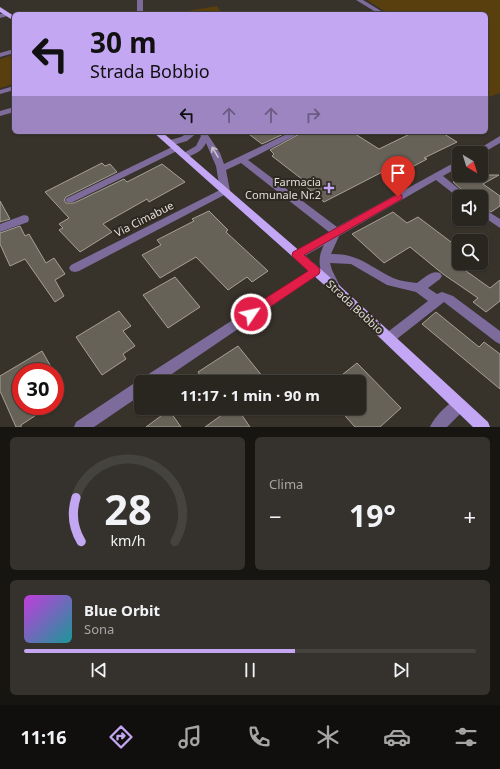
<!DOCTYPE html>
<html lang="it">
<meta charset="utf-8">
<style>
:root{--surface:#292620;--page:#35322d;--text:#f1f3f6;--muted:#a5a5a5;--line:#45433e;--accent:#c3a7f2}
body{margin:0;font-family:"Noto Sans",sans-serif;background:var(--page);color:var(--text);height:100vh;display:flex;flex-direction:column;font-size:15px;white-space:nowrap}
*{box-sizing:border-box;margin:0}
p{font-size:13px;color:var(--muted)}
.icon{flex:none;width:22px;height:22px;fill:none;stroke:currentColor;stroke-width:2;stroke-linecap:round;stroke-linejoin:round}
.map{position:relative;height:427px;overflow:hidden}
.side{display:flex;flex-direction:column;gap:10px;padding:10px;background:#171512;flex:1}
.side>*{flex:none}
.banner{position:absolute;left:12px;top:12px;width:476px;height:122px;border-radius:6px;box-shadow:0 1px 3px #0004,0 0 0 1px var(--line);background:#c3a7f2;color:#111;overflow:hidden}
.needle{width:26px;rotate:142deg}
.tools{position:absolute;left:452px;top:146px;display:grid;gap:8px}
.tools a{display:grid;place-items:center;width:36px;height:36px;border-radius:6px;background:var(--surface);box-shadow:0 1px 3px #0004,0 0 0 1px var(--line);font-size:20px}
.speed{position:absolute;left:12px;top:363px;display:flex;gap:8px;font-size:20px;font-weight:700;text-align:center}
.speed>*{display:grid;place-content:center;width:52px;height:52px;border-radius:50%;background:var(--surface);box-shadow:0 1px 3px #0004,0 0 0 1px var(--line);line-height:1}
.speed .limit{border:6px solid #d22;background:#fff;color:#111}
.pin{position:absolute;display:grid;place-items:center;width:34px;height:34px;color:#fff;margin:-41px -17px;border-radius:50% 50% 50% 0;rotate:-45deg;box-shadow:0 0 4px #0007}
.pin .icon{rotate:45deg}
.me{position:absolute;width:44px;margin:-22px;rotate:56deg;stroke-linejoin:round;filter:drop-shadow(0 0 3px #0008)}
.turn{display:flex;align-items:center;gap:14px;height:84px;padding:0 12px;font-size:18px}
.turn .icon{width:52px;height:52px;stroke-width:2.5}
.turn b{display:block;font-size:28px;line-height:34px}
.lanes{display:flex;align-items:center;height:38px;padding:0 12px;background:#0003;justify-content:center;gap:20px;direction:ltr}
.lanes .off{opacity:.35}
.big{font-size:30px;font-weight:700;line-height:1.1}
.side .tile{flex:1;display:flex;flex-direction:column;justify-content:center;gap:6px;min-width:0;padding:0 14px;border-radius:6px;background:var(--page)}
.side .dial{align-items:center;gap:0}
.dial svg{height:104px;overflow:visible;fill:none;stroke:var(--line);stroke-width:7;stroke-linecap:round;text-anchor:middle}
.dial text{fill:var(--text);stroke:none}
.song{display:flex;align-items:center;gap:12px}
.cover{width:48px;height:48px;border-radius:6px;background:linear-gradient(135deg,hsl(290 70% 55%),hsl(180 70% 35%))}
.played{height:4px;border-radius:2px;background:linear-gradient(90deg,var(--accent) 60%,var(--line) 60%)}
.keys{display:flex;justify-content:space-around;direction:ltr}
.heat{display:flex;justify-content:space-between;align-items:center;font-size:22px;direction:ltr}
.side .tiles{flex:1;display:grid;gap:10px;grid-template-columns:1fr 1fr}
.tile:last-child{grid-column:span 2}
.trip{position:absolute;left:134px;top:375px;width:232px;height:40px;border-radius:6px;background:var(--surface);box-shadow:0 1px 3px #0004,0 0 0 1px var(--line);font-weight:700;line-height:40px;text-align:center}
.tab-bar{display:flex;height:64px;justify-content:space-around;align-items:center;background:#100f0d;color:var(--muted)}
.tab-bar .icon{width:28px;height:28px}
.tab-bar .selected{color:var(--accent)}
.tab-bar b{font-size:18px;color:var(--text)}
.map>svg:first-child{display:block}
.green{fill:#583f0d}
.building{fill:#676258;stroke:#a6a096}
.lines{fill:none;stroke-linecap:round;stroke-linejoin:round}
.minor{fill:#7d6c9b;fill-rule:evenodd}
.major{fill:#c3a6f4;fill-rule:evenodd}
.oneway{stroke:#c7c1c8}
.route{fill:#e11d48;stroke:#92132f}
.poi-dot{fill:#c3a7f2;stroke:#2d2820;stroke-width:1.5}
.labels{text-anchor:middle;stroke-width:4;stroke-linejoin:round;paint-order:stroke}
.poi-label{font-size:11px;fill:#e0ddd7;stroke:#2d2820;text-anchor:end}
.street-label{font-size:11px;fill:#e0ddd7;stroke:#2d2820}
</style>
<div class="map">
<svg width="500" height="427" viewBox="0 0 500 427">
<rect width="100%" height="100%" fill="#37322a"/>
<!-- green -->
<g class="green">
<path d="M367,0H500V93L486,98V14H389Z"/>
<path d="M217,6L222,14H169Z"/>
<path d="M14,55V84L0,88V59Z"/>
</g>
<!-- building -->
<g class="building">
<path d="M246,132H288L262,144Z"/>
<path d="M303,132H352L379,149L414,132H441L457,142L424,158L427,159L401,173L392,167L324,202L303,184L307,183L272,156L274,154L270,150Z"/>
<path d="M102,163L105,166L110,164L117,172L66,197L64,200L66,203H74L124,179L127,182L162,164L185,182L149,202L147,199L103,224L112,232L80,252L59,230L63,228L59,224L69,218L45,192Z"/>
<path d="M467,175H499L483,184L500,196V206L491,212L481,205V197H470L453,182Z"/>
<path d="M0,201L10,219L0,222Z"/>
<path d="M209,211L228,230L226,232L268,271L252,282L247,277L228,290L196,257L160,278L142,255L161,245L157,240L194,221L192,219Z"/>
<path d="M393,212L407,223L418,217L459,248V266L490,288L500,280V301L486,312L473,302L478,298L443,274L410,247L384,263L352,234Z"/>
<path d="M20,226L25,236L29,234L46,263L54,258L65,274L55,280L64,296L55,302L25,259L10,266L0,244V233Z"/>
<path d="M175,277L200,307L168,328L143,295Z"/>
<path d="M119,311L131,326L123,331L135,346L123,354L126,359L102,375L76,337Z"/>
<path d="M436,312L479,347L484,342L500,354V389L422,324Z"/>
<path d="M238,346L267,382H204L198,372Z"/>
<path d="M42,351L54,372H21V406H50L21,425V427H16L0,391V376Z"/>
<path d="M357,363L401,408L380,427H355L338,408H359V382H333Z"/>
<path d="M223,408H243L239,411L250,427H205L226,412Z"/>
<path d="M169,410L181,427H146Z"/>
</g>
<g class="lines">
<!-- minor -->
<g class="minor">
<rect x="137" y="0" width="6" height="14"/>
<path d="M356,0H363L386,14H379Z"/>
<path d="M0,14L8,13L11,15L0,18Z"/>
<path d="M14,49V53L0,57V53Z"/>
<path d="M14,86V90L0,94V90Z"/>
<path d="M14,107V112L0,116V111Z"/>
<path d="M189,132H206L220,153L224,164L291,132H302L248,160L337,227L459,160V167L443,176L469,197L459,198L436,180L339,236L331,254C358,253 370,267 393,278C400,281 409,282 417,283C424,278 432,270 440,273L442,276L440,279L428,288L437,294L442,292L453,296L500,331V344L496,342L444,302L393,342L389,344L385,342L383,338L385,334L428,301L416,292L387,285L351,264L330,263L332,270L340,286L338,289L334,291L330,289C321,274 315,262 324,245L301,258H293L292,255L293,252L329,232L241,163L226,170L230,191L228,193L79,271L75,272L71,271L69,268L71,265L220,190L216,166L206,143C202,152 193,155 184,158L180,155L196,146L201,136L198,132L187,141L170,146L166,143L167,141L181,137Z"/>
<path d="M500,136V143L481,154L472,153Z"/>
<path d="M176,145L179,146L180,148L179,150L73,202H67L65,200L67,198Z"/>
<path d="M481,207L500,219V228L481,215Z"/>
<path d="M24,215L28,216L29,219L28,222L0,232V224Z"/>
<path d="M315,267L319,268L321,271L319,274L160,382H141V395L94,427H74L76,422L136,382L143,381L144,377Z"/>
<path d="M459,398L464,400L466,405L464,410L447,427H430C434,417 449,402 459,398Z"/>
</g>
<!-- major -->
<g class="major">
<path d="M0,7L14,16V21L0,12Z"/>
<path d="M153,132H162L339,285L488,422L490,427H473L331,291Z"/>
</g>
</g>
<!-- one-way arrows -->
<defs><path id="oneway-shaft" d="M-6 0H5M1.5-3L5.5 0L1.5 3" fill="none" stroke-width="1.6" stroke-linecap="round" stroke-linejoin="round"/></defs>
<use class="oneway" href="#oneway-shaft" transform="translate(215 152) rotate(-121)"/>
<!-- route -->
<path class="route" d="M398,194L402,195V199L304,255L319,268L320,271L319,274L255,317H247L246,314L247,310L308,271L293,257L292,255L293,252Z"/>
<!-- markers -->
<path class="poi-dot" d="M327 182h4v4h4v4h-4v4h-4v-4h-4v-4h4z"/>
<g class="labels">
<!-- poi labels -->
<g class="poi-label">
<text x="321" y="186">Farmacia<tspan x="321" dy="13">Comunale Nr.2</tspan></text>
</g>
<!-- street labels -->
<g class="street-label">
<text transform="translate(144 219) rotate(-27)" y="4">Via Cimabue</text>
<text transform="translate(355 307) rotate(43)" y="4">Strada Bobbio</text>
</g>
</g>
</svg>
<div class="tools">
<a><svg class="needle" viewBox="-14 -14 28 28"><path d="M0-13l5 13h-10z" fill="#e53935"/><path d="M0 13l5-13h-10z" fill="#a5a5a5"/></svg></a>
<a><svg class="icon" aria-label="sound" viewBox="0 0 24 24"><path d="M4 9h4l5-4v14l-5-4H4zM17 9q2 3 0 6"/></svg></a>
<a><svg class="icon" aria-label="search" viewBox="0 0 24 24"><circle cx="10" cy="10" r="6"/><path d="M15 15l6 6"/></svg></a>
</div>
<div class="speed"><div class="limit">30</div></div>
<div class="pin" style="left:398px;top:197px;background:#d93025"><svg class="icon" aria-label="arrive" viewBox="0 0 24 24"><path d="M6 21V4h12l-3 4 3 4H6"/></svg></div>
<svg class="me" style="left:251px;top:314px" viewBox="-20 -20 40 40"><circle r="17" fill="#e11d48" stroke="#fff" stroke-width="3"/><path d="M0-11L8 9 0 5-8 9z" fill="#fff"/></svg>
<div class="trip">11:17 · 1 min · 90 m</div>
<div class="banner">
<div class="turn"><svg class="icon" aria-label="left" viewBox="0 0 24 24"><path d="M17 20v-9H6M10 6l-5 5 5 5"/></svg><div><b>30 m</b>Strada Bobbio</div></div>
<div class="lanes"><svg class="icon" aria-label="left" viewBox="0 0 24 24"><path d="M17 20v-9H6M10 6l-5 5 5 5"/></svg><svg class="icon off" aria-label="ahead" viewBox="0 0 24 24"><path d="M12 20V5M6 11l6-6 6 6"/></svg><svg class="icon off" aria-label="ahead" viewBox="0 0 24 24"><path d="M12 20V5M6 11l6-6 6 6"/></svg><svg class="icon off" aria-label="right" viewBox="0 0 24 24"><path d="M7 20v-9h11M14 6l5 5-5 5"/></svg></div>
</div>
</div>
<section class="side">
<div class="tiles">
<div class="tile dial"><svg viewBox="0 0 100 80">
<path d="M14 69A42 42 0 1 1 86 69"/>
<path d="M14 69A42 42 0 0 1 10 35" stroke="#c3a7f2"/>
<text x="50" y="56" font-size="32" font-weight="700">28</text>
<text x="50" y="72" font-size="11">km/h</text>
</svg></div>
<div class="tile"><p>Clima</p>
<div class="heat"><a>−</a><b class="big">19°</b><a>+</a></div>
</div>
<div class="tile">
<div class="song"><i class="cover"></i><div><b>Blue Orbit</b><p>Sona</p></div></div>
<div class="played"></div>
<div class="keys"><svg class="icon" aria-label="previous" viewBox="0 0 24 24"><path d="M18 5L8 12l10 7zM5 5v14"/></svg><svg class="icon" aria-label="pause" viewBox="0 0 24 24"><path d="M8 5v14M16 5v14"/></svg><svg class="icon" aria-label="next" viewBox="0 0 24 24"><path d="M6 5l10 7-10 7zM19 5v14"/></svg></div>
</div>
</div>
</section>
<nav class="tab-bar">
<b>11:16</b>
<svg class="icon selected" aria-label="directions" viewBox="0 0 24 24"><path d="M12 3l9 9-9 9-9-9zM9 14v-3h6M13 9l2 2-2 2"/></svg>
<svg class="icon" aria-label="music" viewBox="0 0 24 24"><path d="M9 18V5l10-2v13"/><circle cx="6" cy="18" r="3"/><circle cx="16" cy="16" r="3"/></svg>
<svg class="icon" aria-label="phone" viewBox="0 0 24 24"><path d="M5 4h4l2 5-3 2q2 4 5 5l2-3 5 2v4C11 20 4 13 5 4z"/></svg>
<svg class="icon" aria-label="climate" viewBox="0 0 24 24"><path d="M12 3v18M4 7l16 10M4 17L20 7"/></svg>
<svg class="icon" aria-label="car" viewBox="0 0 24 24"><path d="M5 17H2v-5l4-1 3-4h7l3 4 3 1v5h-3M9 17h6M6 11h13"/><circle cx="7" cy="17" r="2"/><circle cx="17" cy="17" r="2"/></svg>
<svg class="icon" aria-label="filters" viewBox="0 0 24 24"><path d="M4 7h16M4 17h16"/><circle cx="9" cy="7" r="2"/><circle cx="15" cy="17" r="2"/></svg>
</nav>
